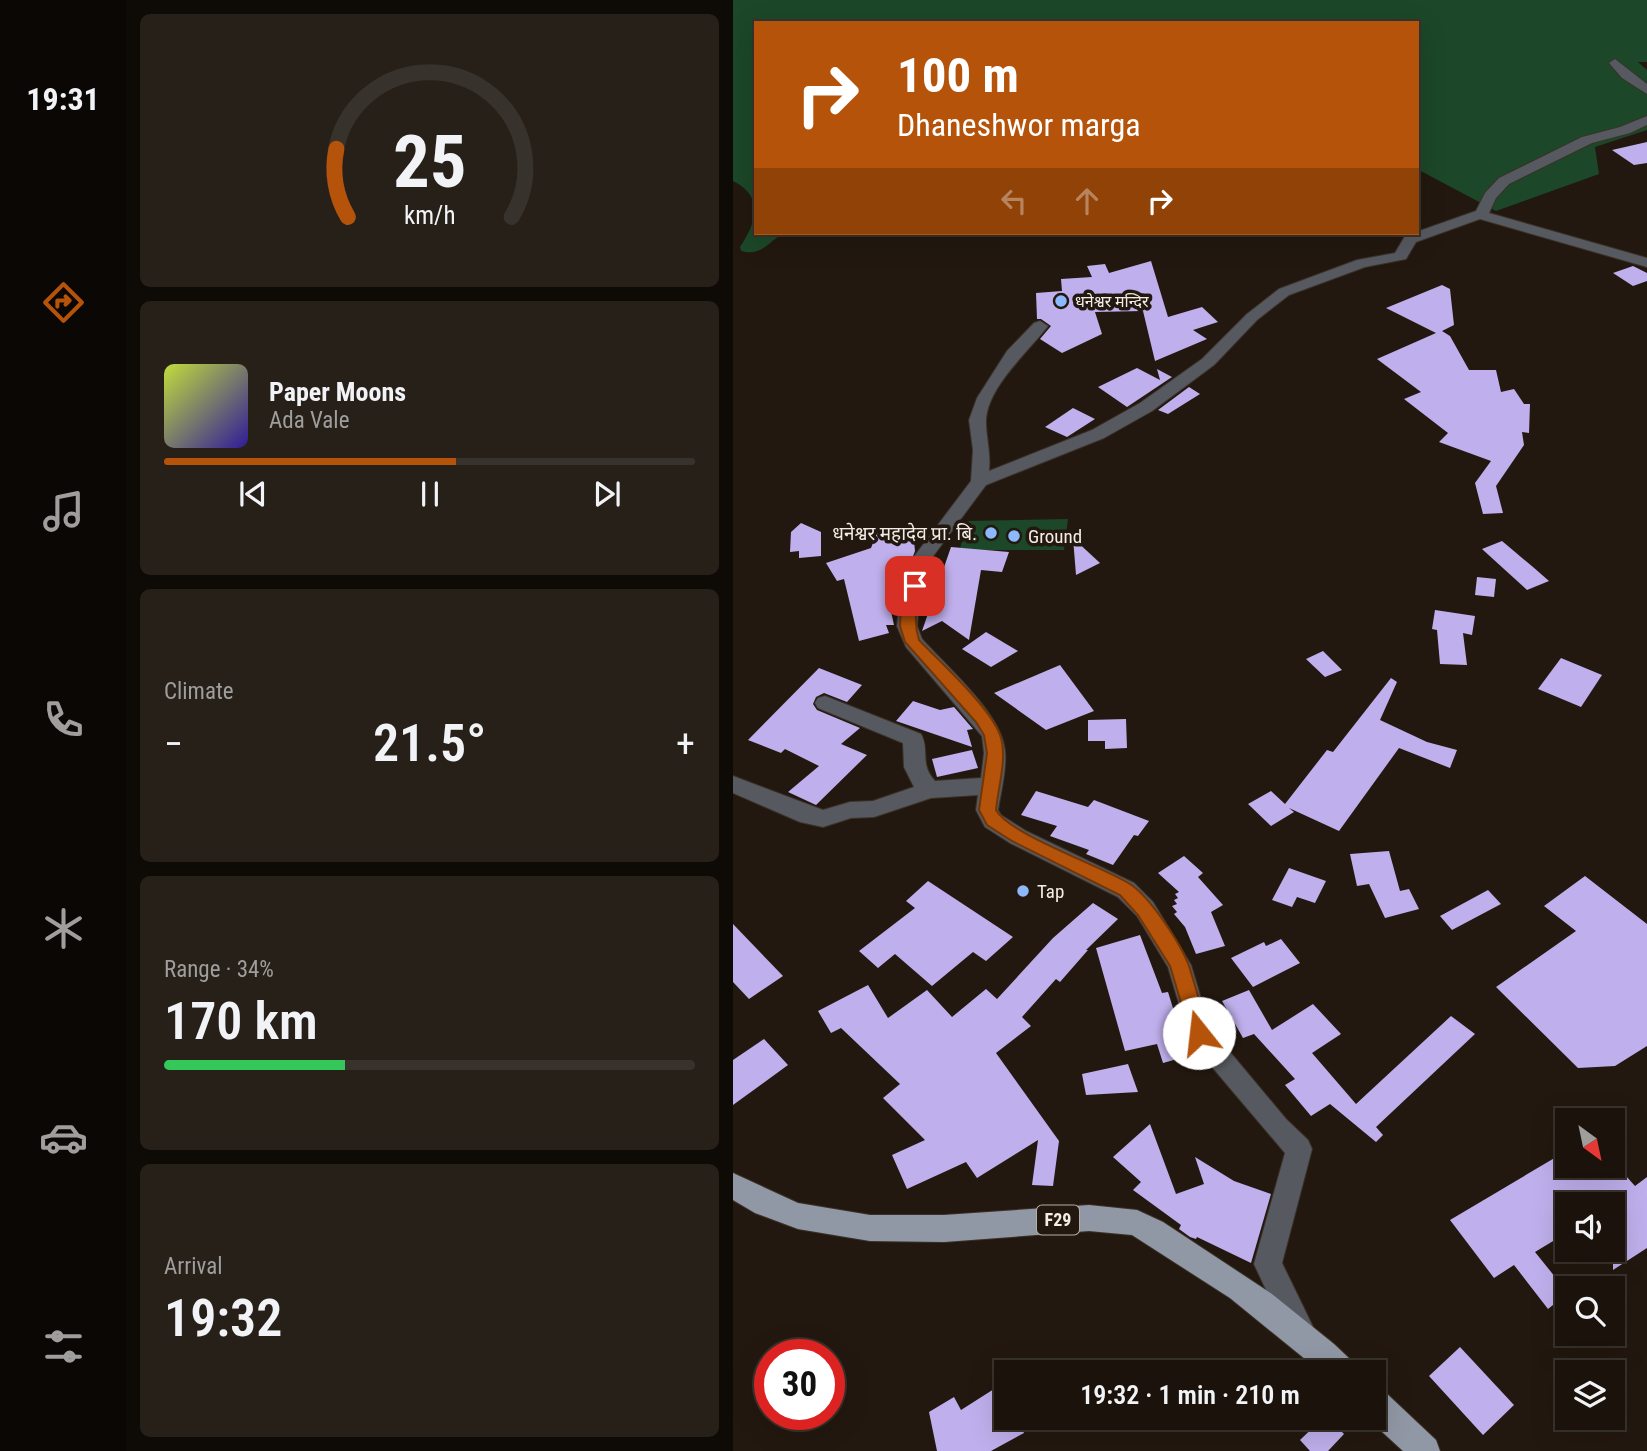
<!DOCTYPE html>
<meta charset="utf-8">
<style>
:root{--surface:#1a120b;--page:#272019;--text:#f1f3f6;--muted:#9f9e9d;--line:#38322c;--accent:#b45309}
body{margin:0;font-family:"Roboto Condensed","Noto Sans Devanagari",sans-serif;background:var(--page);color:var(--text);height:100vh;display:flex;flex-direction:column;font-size:26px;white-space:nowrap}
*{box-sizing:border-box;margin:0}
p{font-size:23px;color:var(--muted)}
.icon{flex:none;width:38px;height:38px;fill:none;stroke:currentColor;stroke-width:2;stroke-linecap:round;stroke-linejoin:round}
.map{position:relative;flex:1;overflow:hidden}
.drawer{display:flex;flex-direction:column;gap:14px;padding:14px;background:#0e0a06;width:607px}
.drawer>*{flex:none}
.guide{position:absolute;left:21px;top:21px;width:665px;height:214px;border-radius:0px;box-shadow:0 7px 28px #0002,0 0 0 2px var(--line);background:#b45309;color:#fff;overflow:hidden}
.needle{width:46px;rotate:147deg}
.tools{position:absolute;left:822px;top:1108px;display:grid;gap:14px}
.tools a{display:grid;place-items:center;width:70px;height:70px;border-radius:0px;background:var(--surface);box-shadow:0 7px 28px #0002,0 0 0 2px var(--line);font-size:35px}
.speed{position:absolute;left:21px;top:1339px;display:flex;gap:14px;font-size:35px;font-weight:700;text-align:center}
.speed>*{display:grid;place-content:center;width:91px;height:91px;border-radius:50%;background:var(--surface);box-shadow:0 7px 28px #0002,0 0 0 2px var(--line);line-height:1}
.speed .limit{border:10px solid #d22;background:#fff;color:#111}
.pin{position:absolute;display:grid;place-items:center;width:60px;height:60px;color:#fff;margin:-30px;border-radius:14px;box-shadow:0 4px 10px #0006}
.me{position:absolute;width:77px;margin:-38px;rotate:344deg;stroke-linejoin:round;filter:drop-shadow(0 0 5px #0008)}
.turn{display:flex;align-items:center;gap:24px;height:147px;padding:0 28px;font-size:32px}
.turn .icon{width:91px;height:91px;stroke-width:2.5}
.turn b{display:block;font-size:49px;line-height:60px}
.lanes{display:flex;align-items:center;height:66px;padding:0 28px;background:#0003;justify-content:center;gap:35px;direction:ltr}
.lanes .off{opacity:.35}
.big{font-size:52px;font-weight:600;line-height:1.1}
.drawer .widget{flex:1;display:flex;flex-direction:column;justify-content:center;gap:10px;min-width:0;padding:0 24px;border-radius:10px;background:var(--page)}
.drawer .dial{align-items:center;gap:0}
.dial svg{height:182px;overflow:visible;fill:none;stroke:var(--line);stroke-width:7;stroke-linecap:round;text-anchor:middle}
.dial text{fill:var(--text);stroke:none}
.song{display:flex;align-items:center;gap:21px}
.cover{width:84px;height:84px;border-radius:10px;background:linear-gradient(135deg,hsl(70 70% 55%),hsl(250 70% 35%))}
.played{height:7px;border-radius:4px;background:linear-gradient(90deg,var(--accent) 55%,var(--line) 55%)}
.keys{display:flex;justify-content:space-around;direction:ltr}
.heat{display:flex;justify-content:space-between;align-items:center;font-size:38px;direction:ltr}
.charge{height:10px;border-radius:5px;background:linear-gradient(90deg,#34c759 34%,var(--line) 0)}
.trip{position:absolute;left:261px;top:1360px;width:392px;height:70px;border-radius:0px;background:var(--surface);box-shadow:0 7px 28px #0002,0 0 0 2px var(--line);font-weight:600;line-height:70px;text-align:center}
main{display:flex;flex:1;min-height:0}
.tab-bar{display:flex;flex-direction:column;width:126px;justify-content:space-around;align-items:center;background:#0a0704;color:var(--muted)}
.tab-bar .icon{width:49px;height:49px}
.tab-bar .current{color:var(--accent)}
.tab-bar b{font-size:32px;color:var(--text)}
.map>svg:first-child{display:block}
.green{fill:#1c4728}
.building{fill:#bfafec}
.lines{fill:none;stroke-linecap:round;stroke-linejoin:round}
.minor-casing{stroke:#3b3229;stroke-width:2}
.major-casing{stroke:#3b3229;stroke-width:2}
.minor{fill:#56595f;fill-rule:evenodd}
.major{fill:#9198a5;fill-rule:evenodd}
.route{fill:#b45309;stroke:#753606;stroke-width:2}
.poi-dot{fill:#8db9fc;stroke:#22180f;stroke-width:2.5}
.labels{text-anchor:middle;stroke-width:7;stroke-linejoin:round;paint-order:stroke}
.far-poi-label{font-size:16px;fill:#f4ede6;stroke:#22180f;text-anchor:start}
.shield{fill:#22180f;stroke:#b5ada6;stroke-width:2}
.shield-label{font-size:18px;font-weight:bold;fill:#f4ede6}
.poi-label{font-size:19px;fill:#f4ede6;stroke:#22180f;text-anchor:start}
</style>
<main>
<nav class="tab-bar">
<b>19:31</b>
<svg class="icon current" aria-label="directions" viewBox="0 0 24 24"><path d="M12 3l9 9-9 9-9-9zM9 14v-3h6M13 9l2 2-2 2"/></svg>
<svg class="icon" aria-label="music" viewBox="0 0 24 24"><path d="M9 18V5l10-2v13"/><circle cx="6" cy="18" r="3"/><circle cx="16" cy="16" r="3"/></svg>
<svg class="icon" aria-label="phone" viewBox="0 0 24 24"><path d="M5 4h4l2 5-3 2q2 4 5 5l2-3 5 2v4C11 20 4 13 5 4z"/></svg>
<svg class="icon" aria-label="climate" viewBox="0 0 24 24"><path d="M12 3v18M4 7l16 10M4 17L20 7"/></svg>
<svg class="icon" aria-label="car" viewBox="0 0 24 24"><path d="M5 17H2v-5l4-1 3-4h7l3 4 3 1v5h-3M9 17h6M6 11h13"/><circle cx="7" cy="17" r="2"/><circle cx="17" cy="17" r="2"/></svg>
<svg class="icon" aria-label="filters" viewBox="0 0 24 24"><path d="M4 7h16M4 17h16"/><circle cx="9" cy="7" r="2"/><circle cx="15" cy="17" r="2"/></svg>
</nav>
<section class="drawer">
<div class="widget dial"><svg viewBox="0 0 100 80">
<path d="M14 69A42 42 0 1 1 86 69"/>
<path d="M14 69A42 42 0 0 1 9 39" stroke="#b45309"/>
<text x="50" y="56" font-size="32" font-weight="700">25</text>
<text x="50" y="72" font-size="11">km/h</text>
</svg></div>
<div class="widget">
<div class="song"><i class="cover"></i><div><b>Paper Moons</b><p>Ada Vale</p></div></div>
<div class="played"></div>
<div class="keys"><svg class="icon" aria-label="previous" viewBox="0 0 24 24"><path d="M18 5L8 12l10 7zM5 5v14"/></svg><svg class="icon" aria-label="pause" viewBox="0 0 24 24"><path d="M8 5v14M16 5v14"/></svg><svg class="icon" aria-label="next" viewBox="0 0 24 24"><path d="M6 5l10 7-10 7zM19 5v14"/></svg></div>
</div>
<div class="widget"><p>Climate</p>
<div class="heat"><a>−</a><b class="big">21.5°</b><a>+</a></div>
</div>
<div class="widget"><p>Range · 34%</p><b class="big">170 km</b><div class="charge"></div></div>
<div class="widget"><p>Arrival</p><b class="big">19:32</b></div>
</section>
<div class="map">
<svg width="914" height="1451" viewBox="0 0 914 1451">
<rect width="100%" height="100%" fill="#22180f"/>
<!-- green -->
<g class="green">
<path d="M0,0H914V62H905L914,70V130L862,147L866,174L763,211L684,169V23H23V233H51C36,241 29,257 8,251L7,247C23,223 32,197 0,181Z"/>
<path d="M335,519L331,550H227L232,521Z"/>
</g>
<!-- building -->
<g class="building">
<path d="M914,142V163L901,165L879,150Z"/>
<path d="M418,261L435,317L469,307L485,322L460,330L474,339L422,361L410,311L362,312L369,334L329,353L307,339L318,326L308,319H304L303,293L329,291L328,279L359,277L354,266L372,264L376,273Z"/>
<path d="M900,266L914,273V281L900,286L880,273Z"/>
<path d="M709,285L717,289L721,325L709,331L717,336L736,370H763L768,392L781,389L791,404H797L796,433L789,432L791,445L763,486L770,513L750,514L742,483L758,461L706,442L715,433L671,399L688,392L644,359L703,333L653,308Z"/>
<path d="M404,368L427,380L424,369L439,377L394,407L365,387Z"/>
<path d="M456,387L467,394L435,414L425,410Z"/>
<path d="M340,408L362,419L334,437L312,427Z"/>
<path d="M68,523L88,532V556L66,558V551L57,552L58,532Z"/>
<path d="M180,531L182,551L170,583L152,584L161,625H153L156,633L126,641L111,579L104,581L93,563L138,548L144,533Z"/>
<path d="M340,538L367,563L343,575Z"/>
<path d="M769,541L800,567L816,581L794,590L749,549Z"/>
<path d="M218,547L276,552L269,572L248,570L236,640L209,621L189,631Z"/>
<path d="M744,577L763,579L761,597L742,595Z"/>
<path d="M702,610L742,616L739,635L730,633L734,665L707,664L704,630L699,629Z"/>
<path d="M253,632L285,651L258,667L229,649Z"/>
<path d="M590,651L609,670L592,677L573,659Z"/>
<path d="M828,658L869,675L848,707L805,689Z"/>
<path d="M327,665L361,711L313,730L261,693Z"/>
<path d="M86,668L129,685L114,702L91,693L83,697L80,704L84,710L127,728L108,744L134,755L83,805L55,792L86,766L52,749L48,753L15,740Z"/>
<path d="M658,678L664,682L647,720L694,742L724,750L717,768L666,748L606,831L556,808L561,812L538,826L515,804L538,791L552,804L594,750L600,752Z"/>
<path d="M180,701L207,710L221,707L240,729L234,730L239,747L163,721Z"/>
<path d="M393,719L394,748L372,749V741H355V720Z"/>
<path d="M239,750L245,768L204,777L199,759Z"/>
<path d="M303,791L355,807L361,800L416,821L405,836L401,835L380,865L353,854L356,850L317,836L324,826L288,815Z"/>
<path d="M656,851L667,891L676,889L686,909L652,918L636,884L624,886L617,854Z"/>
<path d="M451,856L470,873L465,877L490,905L478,912L492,946L463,954L452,927L441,914L444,912L439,906L444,904L441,900L445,898L442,894L446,892L425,873Z"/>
<path d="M556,868L593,881L582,903L564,897L559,907L539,900Z"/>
<path d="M852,876L914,924V1046L882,1066L845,1068L763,987L843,931L811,906Z"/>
<path d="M195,881L280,937L253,961L240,952L199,986L162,954L145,968L126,951L182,908L173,901Z"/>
<path d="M755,890L768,904L719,930L707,916Z"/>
<path d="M360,903L385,919L353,950H355L327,982L323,979L289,1017L298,1026L263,1053L326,1141L320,1186L299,1185L305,1140L244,1178L233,1162L174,1189L159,1155L192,1140L150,1098L167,1084L108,1028L98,1033L85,1011L135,985L155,1018L194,990L219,1017L253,989L264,999L320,938Z"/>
<path d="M0,924L50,976L16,999L0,982Z"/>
<path d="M407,935L429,993L435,992L455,1056L430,1063L424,1044L392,1051L363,948Z"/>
<path d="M548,939L567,963L520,987L498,958L531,942L533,946Z"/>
<path d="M516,990L539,1030L580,1004L608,1034L579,1053L623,1104L718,1016L742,1034L643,1127L650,1135L643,1142L597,1104L578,1116L552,1085L562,1079L521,1034L510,1038L489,1001Z"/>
<path d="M31,1039L55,1065L0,1105V1060Z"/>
<path d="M395,1064L405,1092L353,1095L349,1074Z"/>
<path d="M417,1124L443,1194L471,1184L462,1157L501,1181L538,1194L518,1263L464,1237L463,1239L457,1237L446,1229L448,1225L400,1190L408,1182L380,1157Z"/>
<path d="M835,1150V1166H884L902,1186L914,1177V1248L880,1270V1204H835V1232L802,1252L835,1293L815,1309L781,1265L761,1278L717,1220Z"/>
<path d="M727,1347L781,1405L750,1435L696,1376Z"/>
<path d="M261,1389L273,1411V1418H284L291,1433L258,1451H204L196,1412L221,1397L228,1410Z"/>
<path d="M590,1418H595L611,1434L595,1451H577L567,1440Z"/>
</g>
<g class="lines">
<!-- minor casing -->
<g class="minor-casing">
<g id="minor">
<path d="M882,59L914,84V94L889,78L876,63Z"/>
<path d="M914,116V125L897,133L859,143L776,184L763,198L756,213L914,258V267L747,219L683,242L673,259L632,267L556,295L524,320L481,365L419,411L371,438L253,485L198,559L186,606L184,626L189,639C214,667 269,714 272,751C274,769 268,791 265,810L268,815L293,831L401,883L420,902L458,965L477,1028L553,1119L575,1140L579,1149L549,1263L582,1331L577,1341L567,1346L557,1341L521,1264L552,1153L457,1041L435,967L404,916L385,897L277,843L252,827L243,810L245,795L198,798L141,817L118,818L90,827L67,822L0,793V776L90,810L117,802L140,801L181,787L171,767L170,743L85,708L82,703L85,698L92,696L188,734C197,750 186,764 202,781L248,778L251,753L249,736L173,647L164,626L166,606L180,558L238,481L240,450L236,420L244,398L274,351L301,323L307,321L315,326C296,351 253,388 253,422C253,438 258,453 256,471L359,430L407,403L469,359L514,314L546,289L624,260L662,253L672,236L743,211L752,193L766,178L849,137L887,127Z"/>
</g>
</g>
<!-- major casing -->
<g class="major-casing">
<g id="major">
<path d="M0,1173L65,1203L137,1215H211L356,1205L404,1210L430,1222L539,1294L601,1344L620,1362L625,1372H588L497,1298L399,1235L356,1231L211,1242L137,1241L65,1229L22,1213L0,1200Z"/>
<path d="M640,1387L651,1391L703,1440L707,1451H670L634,1418H640Z"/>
</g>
</g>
<!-- minor -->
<use href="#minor" class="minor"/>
<!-- major -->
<use href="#major" class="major"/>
</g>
<!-- route -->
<path class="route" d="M182,581L190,586C183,606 180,621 186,640C208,663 257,707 267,735C275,757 265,787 263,810C277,835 369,866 397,884C417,897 448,944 456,966C463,988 469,1011 476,1033L473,1039L466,1041L459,1039L437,966L405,915L387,895L279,841L254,825L246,810L254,753L251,735L243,722L172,642L167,626L168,606L175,586Z"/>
<!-- markers -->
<g class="poi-dot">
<circle cx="328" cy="301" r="7"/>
<circle cx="258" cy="533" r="7"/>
<circle cx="281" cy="536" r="7"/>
<circle cx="290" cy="891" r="7"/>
</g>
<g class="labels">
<!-- far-poi labels -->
<g class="far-poi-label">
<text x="342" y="307">धनेश्वर मन्दिर</text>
</g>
<!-- shield labels -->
<rect class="shield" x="304" y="1205.5" width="42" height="29" rx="5"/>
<g class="shield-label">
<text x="325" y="1226">F29</text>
</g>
<!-- poi labels -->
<g class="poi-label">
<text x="244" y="540" text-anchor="end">धनेश्वर महादेव प्रा. बि.</text>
<text x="295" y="543">Ground</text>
<text x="304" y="898">Tap</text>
</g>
</g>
</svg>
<div class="tools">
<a><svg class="needle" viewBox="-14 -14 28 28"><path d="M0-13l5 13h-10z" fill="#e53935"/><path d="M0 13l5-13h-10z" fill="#9f9e9d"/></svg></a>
<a><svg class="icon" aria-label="sound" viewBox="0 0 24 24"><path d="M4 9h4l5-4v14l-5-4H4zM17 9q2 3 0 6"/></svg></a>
<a><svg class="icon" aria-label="search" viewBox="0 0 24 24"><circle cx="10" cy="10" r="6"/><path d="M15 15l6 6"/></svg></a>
<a><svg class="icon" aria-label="layers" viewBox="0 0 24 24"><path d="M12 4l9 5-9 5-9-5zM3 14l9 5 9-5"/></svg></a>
</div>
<div class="speed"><div class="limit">30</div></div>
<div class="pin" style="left:182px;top:586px;background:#d93025"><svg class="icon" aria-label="arrive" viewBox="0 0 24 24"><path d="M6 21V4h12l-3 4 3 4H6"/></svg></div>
<svg class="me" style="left:466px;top:1033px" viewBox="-20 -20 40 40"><circle r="19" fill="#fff"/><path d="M0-13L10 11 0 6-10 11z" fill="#b45309"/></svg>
<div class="trip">19:32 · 1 min · 210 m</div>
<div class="guide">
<div class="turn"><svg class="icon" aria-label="right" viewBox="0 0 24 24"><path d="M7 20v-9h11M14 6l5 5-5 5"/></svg><div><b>100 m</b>Dhaneshwor marga</div></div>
<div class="lanes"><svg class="icon off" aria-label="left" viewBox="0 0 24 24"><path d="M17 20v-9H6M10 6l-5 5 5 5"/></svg><svg class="icon off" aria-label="ahead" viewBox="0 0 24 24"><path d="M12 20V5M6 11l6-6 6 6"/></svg><svg class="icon" aria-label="right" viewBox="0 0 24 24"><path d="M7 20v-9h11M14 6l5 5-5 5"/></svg></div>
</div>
</div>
</main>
